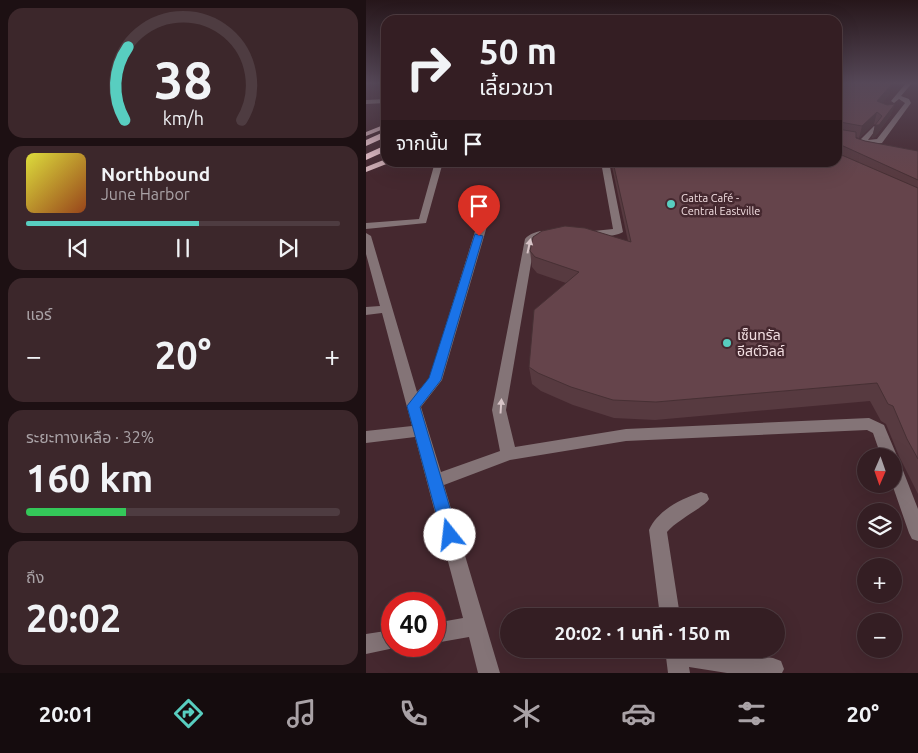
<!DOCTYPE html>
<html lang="th">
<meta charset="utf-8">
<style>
:root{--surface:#341e23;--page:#3c272b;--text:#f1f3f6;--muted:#a9a2a6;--line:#4e3c41;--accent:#58cec0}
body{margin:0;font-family:Ubuntu,"Noto Sans Thai",sans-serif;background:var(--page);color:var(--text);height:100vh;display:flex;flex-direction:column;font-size:19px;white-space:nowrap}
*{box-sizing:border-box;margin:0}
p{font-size:16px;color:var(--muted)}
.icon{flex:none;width:28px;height:28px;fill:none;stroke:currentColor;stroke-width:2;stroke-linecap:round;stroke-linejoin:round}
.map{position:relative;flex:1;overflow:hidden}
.sheet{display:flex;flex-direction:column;gap:8px;padding:8px;background:#1d1013;width:366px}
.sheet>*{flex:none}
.hud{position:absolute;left:15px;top:15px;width:461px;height:152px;border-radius:15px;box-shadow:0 5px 20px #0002,0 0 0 1px var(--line);background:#341e23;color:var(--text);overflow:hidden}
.needle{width:32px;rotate:182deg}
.buttons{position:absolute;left:491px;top:448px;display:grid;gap:10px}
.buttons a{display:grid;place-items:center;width:45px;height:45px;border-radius:50%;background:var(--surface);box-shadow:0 5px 20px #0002,0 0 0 1px var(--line);font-size:25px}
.speed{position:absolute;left:15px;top:592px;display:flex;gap:10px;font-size:25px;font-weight:700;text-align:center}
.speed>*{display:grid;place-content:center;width:65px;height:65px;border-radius:50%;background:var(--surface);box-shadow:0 5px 20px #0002,0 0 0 1px var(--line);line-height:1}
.speed .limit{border:8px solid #d22;background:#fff;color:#111}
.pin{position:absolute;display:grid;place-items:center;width:42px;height:42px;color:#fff;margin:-51px -21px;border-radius:50% 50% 50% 0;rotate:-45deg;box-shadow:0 0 5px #0007}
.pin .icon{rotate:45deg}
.me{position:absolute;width:55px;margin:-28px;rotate:344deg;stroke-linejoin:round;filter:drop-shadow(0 0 4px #0008)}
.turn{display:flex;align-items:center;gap:18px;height:105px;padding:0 15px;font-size:22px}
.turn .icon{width:65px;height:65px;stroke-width:2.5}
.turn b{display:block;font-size:35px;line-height:42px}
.then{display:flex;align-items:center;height:48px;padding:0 15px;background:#0003;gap:10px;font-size:19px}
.big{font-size:38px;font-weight:700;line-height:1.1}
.sheet .tile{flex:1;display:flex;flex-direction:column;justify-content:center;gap:8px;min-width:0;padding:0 18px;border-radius:15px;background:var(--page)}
.sheet .dial{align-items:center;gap:0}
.dial svg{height:130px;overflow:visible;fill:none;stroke:var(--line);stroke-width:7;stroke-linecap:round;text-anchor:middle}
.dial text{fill:var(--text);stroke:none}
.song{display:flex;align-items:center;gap:15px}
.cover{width:60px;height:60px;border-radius:8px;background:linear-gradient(135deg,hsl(60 70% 55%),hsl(20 70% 35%))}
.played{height:5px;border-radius:2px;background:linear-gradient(90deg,var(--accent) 55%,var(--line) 55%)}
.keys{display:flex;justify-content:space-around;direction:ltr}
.heat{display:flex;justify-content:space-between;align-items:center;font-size:28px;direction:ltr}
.charge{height:8px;border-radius:4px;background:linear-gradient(90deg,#34c759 32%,var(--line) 0)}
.trip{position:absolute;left:134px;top:608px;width:285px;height:50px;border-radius:25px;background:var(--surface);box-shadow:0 5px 20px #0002,0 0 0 1px var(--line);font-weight:700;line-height:50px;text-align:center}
.tabs{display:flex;height:80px;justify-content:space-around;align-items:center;background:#150c0e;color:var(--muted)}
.tabs .icon{width:35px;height:35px}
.tabs .current{color:var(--accent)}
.tabs b{font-size:22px;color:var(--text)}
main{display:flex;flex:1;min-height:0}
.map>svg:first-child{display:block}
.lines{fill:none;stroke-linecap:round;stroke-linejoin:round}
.path{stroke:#8b7277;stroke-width:2;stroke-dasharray:2 1;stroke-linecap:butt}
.minor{fill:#847477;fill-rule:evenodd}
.major{fill:#d6b5bb;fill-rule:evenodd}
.highway{fill:#f6cfd6;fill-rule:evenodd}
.wall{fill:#573a40}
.shaded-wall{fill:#473034}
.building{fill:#65444b;stroke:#473034}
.oneway{fill:#d7c4c7}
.route{fill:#1a73e8;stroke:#114b97}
.poi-dot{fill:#58cec0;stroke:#45282f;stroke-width:2}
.labels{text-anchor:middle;stroke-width:5;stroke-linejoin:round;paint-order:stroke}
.far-poi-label{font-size:11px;fill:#f3dfe2;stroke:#45282f;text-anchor:start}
.poi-label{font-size:14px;fill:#f3dfe2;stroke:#45282f;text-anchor:start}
</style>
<main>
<section class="sheet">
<div class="tile dial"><svg viewBox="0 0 100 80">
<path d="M14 69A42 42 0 1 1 86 69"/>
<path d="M14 69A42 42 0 0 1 16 24" stroke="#58cec0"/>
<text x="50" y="56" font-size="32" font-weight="700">38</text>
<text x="50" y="72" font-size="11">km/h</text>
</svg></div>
<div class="tile">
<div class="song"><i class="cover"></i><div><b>Northbound</b><p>June Harbor</p></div></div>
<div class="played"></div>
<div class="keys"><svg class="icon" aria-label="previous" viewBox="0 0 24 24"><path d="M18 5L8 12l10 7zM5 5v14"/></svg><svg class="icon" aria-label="pause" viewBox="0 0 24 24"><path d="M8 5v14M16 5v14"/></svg><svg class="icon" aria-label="next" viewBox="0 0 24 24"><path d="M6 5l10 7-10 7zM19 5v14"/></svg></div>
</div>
<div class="tile"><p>แอร์</p>
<div class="heat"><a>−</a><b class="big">20°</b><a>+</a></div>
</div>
<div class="tile"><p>ระยะทางเหลือ · 32%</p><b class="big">160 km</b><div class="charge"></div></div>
<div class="tile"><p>ถึง</p><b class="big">20:02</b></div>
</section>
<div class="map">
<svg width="552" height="673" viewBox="0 0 552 673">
<rect width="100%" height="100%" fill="#45282f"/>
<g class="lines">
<!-- path -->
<path class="path" d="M32,166L40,162"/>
<!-- minor -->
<g class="minor">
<path d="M541,82H547L535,96L543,99L545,103L516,143L496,145L471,140V136L494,140L508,126L511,128L502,140L511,139L539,103L533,99L528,103L525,101Z"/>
<path d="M20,99V103L0,104V100Z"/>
<path d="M69,162H77L60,223L0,229V223L53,219Z"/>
<path d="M235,162H243L257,232C250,237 223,239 216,234L218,232L247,229Z"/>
<path d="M121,206L126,209L76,380L55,407L75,472L134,451L126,410L159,239C166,231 182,228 191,234L189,236L172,238L169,240L140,410L149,447L260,429L503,418L518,425L531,456L529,460L528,456H515L507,433L501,430L260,441L144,460L78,485L134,673H112L103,637L69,643V623L97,618L49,437L0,443V431L46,426L16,313L0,315V307L14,306L0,254V233L5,236L51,392L63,379L116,209Z"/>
<path d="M528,461L534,463L536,468L552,509V541L546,539L543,533L526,484H528Z"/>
<path d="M335,492L341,494L343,499C340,506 311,520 301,532L314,616H294L283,530C292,510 315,499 335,492Z"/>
<path d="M26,630V646L33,647L0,654V634Z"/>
<path d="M299,649H340L407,658L415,661L418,669L416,673H361L323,667L324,673H302Z"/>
</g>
<!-- major -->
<g class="major">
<path d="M20,124V128L0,136V132Z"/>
<path d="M20,159V162L23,163L0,172V167Z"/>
</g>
<!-- highway -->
<g class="highway">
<path d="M20,131V137L0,146V140Z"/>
<path d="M20,145V151L0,160V154Z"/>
</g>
</g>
<!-- wall -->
<path class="wall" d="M471,82L526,84L523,95L516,103L525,115L509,137L506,138L509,125L508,124L493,138L490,137V138L499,141L552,151V494L533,456L520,424L515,421L504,401L289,420L248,418L207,405L175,391L166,384L163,367L200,283L171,273L166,267L164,251L262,241L245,162H471Z"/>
<!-- shaded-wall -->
<g class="shaded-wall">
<path d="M526,84L523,95L508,113L511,101Z"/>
<path d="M529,104L525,115L509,137L506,138L509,125Z"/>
<path d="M511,112L508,124L493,138L496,126Z"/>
<path d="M475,145L472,158L471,159V149Z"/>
</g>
<!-- building -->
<g class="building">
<path d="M471,82H515V83L526,84L511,101L521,105L529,104L513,125H509L516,116L511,112L496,126L474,122L472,129L490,132V138L499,141L552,151V180L475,145L471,149Z"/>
<path d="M471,153L552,188V459L541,439L527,406L522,404L511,383L290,402L247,400L205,387L172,373L163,367L168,310L213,272L169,257L164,251L167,237L176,231L199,226L219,228L265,242L247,162H471Z"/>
</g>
<!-- one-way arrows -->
<defs><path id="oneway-solid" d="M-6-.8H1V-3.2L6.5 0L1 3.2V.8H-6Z" transform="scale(1.25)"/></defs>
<g class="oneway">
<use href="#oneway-solid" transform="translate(163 246) rotate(-78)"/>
<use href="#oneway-solid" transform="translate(135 406) rotate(-86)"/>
</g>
<!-- sky -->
<linearGradient id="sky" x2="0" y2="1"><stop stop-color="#26161a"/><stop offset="0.47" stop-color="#564858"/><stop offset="1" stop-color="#564858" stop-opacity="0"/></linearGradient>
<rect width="552" height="176" fill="url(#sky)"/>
<!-- route -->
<path class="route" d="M109,234L117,236L75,380L54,407L92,535L90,540L84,542L78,540L76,535L41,406L63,378Z"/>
<!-- markers -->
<g class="poi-dot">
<circle cx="305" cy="204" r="5"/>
<circle cx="361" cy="343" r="5"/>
</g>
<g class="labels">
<!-- far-poi labels -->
<g class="far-poi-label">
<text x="315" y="202">Gatta Café -<tspan x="315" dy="13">Central Eastville</tspan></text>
</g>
<!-- poi labels -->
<g class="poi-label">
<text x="371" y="340">เซ็นทรัล<tspan x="371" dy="16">อีสต์วิลล์</tspan></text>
</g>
</g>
</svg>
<div class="buttons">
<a><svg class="needle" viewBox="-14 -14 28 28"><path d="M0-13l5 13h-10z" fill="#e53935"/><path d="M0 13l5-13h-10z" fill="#a9a2a6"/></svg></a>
<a><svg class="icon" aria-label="layers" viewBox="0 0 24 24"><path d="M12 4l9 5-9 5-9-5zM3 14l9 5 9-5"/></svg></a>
<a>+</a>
<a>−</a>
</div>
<div class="speed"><div class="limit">40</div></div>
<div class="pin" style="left:113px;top:236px;background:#d93025"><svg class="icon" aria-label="arrive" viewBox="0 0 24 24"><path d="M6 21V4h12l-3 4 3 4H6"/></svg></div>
<svg class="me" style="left:84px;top:535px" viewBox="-20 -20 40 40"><circle r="19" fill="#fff"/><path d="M0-13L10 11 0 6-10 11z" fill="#1a73e8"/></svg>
<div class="trip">20:02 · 1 นาที · 150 m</div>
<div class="hud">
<div class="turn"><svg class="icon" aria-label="right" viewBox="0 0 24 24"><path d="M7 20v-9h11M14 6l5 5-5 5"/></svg><div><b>50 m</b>เลี้ยวขวา</div></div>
<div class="then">จากนั้น<svg class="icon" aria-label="arrive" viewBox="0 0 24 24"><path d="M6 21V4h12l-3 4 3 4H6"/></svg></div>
</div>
</div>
</main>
<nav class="tabs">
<b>20:01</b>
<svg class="icon current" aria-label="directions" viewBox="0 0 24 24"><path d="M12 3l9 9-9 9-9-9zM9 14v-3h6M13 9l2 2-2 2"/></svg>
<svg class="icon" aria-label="music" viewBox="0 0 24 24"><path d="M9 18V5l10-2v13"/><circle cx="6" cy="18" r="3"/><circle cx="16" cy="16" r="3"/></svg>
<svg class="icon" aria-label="phone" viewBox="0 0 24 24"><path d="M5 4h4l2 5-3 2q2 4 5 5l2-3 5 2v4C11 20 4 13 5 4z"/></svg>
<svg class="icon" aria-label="climate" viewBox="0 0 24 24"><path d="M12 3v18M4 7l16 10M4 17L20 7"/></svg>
<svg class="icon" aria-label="car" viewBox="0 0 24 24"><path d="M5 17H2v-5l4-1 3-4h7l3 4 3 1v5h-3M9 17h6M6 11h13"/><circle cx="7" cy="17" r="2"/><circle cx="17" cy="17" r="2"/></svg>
<svg class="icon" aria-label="filters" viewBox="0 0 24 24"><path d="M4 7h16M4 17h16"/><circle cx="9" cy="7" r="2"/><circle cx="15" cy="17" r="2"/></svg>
<b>20°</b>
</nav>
